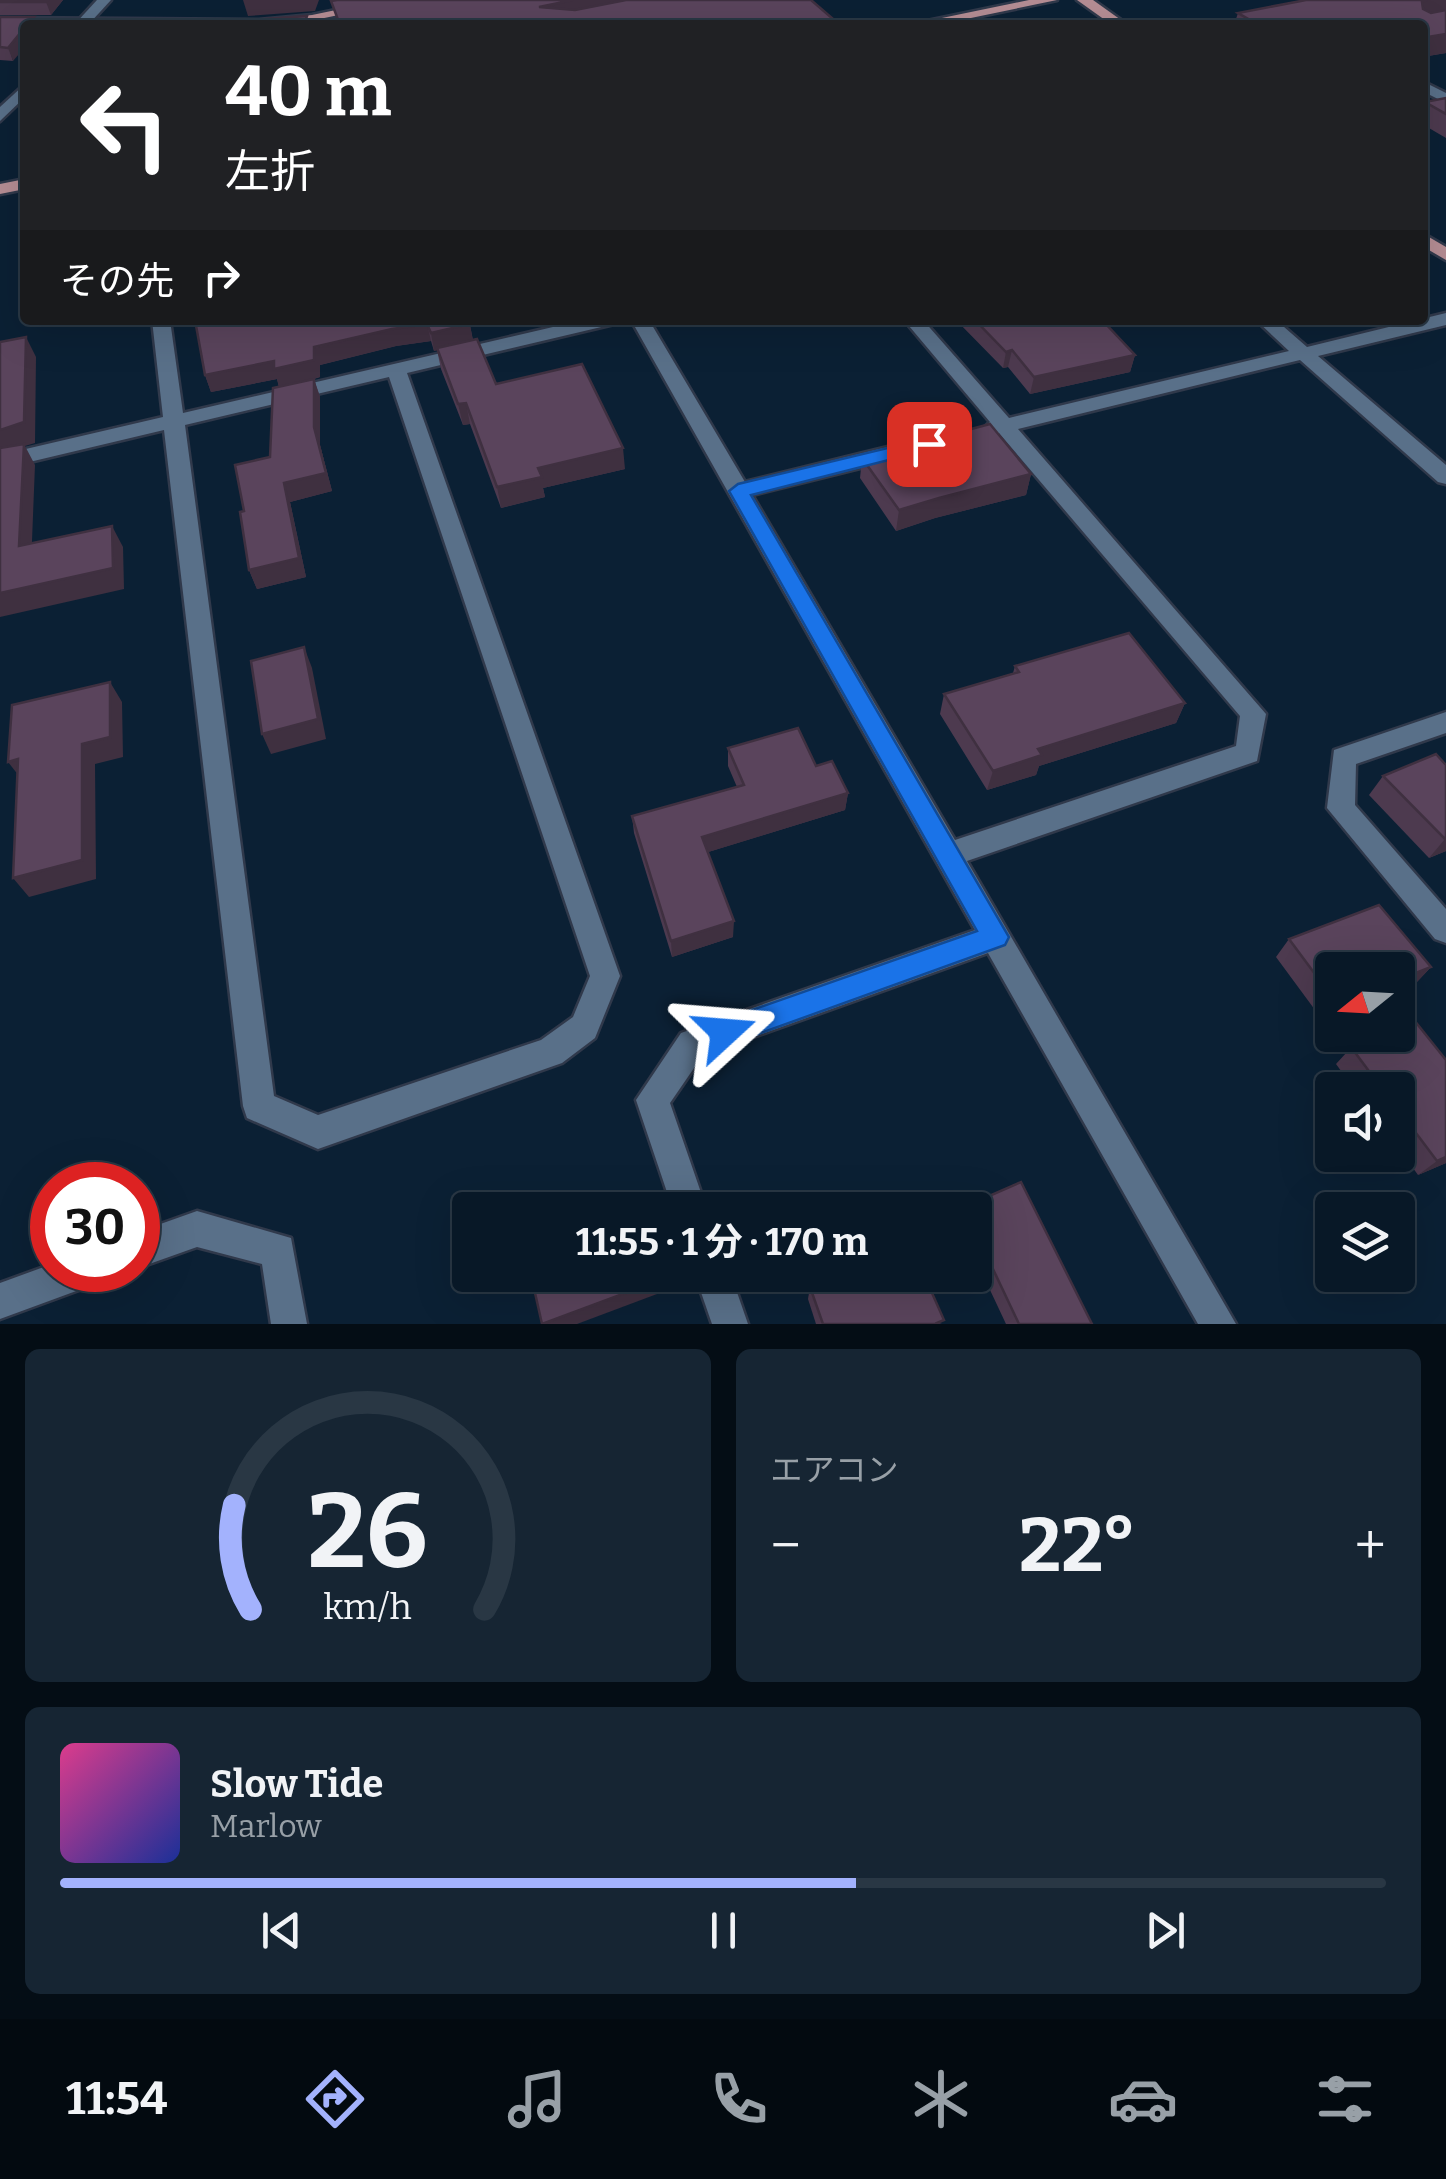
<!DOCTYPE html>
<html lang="ja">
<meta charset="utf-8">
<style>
:root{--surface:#081827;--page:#162533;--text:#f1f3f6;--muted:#98a0a7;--line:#293744;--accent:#a3b2fd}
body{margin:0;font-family:Bitter,"Noto Sans JP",serif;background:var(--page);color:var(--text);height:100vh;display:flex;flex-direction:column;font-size:38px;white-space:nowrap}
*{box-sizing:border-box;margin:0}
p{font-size:32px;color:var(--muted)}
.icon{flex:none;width:55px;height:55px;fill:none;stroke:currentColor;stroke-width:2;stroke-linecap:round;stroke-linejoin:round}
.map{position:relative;height:1324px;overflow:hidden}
.details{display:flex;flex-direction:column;gap:25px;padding:25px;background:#040d15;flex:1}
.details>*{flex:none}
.top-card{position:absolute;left:20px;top:20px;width:1408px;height:305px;border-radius:10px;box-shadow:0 10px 40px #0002,0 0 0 2px var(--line);background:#202124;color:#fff;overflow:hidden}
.needle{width:65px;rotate:252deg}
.controls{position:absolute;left:1315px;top:952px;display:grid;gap:20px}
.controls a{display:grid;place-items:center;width:100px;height:100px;border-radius:10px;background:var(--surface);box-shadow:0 10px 40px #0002,0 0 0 2px var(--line);font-size:50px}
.speed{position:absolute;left:30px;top:1162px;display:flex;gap:20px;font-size:50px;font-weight:700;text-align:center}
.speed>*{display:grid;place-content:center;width:130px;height:130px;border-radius:50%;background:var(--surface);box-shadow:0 10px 40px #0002,0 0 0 2px var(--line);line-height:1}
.speed .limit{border:15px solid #d22;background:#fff;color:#111}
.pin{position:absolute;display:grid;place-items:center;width:85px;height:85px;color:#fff;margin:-42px;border-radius:20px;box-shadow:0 5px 15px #0006}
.me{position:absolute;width:110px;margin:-55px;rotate:71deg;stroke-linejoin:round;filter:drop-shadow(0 0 8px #0008)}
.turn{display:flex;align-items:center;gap:35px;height:210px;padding:0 40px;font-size:45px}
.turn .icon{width:130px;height:130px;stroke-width:2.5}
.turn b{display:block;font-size:70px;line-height:85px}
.then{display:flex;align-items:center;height:95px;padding:0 40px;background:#0003;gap:20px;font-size:38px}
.big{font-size:75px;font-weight:700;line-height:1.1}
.details .widget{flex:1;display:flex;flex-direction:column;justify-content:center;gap:15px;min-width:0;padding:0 35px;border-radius:15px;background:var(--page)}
.details .dial{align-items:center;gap:0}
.dial svg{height:260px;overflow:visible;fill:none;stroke:var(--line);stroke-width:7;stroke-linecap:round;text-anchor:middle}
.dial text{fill:var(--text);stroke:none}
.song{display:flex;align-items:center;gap:30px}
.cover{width:120px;height:120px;border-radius:15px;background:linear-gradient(135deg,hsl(330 70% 55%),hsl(230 70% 35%))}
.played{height:10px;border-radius:5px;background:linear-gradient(90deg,var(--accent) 60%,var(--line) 60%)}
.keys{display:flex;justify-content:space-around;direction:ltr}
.heat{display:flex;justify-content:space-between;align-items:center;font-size:55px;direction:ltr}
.details .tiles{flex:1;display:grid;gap:25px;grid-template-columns:1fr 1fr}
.widget:last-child{grid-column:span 2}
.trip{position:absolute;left:452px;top:1192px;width:540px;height:100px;border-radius:10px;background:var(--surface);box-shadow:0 10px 40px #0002,0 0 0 2px var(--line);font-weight:700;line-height:100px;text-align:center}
.tabs{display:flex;height:160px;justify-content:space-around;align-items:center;background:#030a10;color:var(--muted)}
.tabs .icon{width:70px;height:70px}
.tabs .selected{color:var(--accent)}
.tabs b{font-size:45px;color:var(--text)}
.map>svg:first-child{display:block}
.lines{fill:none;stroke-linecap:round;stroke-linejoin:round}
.minor-casing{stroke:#30394b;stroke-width:5}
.major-casing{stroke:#30394b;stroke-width:5}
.minor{fill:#597089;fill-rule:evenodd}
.major{fill:#b58d94;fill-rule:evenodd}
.wall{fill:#4d3a4f}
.shaded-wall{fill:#3f3040}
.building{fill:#5a445c;stroke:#3f3040;stroke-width:2.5}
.route{fill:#1a73e8;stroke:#114b97;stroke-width:2.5}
</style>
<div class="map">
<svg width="1446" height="1324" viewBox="0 0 1446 1324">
<rect width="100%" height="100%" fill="#0b2034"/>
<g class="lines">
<!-- minor casing -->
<g class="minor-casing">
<g id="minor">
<path d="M97,0H111L88,25H74Z"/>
<path d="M1422,81L1446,93V103L1422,91Z"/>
<path d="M25,84V97L0,121V107Z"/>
<path d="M1446,313V325L1318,356L1446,465V484L1438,482L1300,360L1018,429L1266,714L1257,761L967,861L1236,1324H1198L988,953L703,1055L670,1103L707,1210H673L636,1100L681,1033L975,930L631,320H649L745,482L892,446L903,453L900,458L752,495L955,840L1236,746L1240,716L999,433H987L984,428L990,422L904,320H923L1009,418L1289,351L1256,320H1276L1307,347Z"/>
<path d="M152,320H170L183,413L583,320H616L614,324L407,373L620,976L595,1038L562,1063L318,1149L247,1118L243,1106L164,430L0,469V455L163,417ZM389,377L590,976L573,1017L541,1040L318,1115L274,1096L185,425Z"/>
<path d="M1446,712V733L1356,764L1355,805L1446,909V943L1435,939L1327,808L1334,750Z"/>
<path d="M197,1211L291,1238L307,1324H271L262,1264L197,1247L138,1268V1232Z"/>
<path d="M52,1264V1270H103L98,1283L0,1319V1283Z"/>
<path d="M695,1275H731L748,1324H712Z"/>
</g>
</g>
<!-- major casing -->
<g class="major-casing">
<g id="major">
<path d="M384,0H410L291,25L0,26V18L259,20L312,15Z"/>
<path d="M1029,0H1057L937,25H908Z"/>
<path d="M1077,0H1093L1128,25H1112Z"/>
<path d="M25,179V189L0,194V184Z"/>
<path d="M1422,233L1446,247V260L1422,246Z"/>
</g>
</g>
<!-- minor -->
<use href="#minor" class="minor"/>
<!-- major -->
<use href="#major" class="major"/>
</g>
<!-- wall -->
<g class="wall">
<path d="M0,0H63L51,15H0Z"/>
<path d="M1306,0H1446V53L1422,57V25H1234L1238,13Z"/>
<path d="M0,17L13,61L0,60Z"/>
<path d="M1446,98V138L1422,124V108L1425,102Z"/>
<path d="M195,320L470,325L473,340L496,384L625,469L543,488L545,497L501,508L470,424L463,425L441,369L437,350L434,351L431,341L396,346L320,365V377L314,379L320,397V445L332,491L290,502L306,577L257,589L249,570L244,511L270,457L279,387L277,379L211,392L205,375Z"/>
<path d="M956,320H1102L1135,355L1130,372L1030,394L1008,367L1003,368Z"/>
<path d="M862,458L1031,474L1026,495L935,518L896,531L860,478Z"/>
<path d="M1015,666L1185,703L1176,723L1039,766L1036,775L987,790L940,714L944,694L1013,673Z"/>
<path d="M728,748L816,766L848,793L845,810L708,852L733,937L672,957L634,833L632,816L737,787L728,766Z"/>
<path d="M1446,765V851L1429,858L1369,795L1383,776Z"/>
<path d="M1379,905L1431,967L1415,984L1398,991V970H1332V1033L1276,957L1289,939Z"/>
<path d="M1334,1035H1398L1446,1060V1163L1418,1175L1398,1147V1090H1355L1336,1064L1347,1052Z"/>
<path d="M1021,1182L1092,1324H1006L975,1258V1210H962L964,1207Z"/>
<path d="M810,1287L942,1324H816L808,1299Z"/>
</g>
<!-- shaded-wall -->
<g class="shaded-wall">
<path d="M48,0H63L51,15L46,2Z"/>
<path d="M243,0H319L315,11L248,16Z"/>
<path d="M573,0H662L541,25L539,7Z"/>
<path d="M1427,0H1446V10L1414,21L1422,2Z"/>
<path d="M34,17L37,25H27Z"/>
<path d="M25,27V47L13,61L8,48Z"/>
<path d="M1446,34V53L1422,57V38Z"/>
<path d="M465,320H489L470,325L473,342L434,351L431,333Z"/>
<path d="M427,324L431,341L396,346L320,365V377L279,387L277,379L211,392L205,375L392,329Z"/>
<path d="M26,337L36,357L35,443L25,446L35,465L31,566L19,546L0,454V430Z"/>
<path d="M1012,350L1008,367L1003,368L1006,352Z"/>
<path d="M1135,355L1130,372L1030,394L1034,377Z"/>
<path d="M314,379L320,397V445L332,491L290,502L306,577L257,589L249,570L284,483L314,427Z"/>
<path d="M466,403L470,424L463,425L458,404Z"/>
<path d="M623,448L625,469L543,488L545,497L501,508L497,487L538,468Z"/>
<path d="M1031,474L1026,495L935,518L896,531L899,510L939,498Z"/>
<path d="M112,526L123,547L124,589L0,617V593Z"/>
<path d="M304,647L312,668L326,739L271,754L262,734Z"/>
<path d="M110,682L122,702L123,757L95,764L96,879L29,897L13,878L82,744Z"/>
<path d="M1185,703L1176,723L1039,766L1036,775L987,790L993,771L1038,749Z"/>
<path d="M18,759L23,781L8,762Z"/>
<path d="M848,793L845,810L702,854V837Z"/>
<path d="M1445,839H1446V851L1429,858Z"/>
<path d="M734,921L733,937L672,957L671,941Z"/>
<path d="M1431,967L1415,984L1398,991V980Z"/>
<path d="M1446,1157V1163L1418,1175L1437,1161Z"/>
<path d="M663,1279L665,1291L577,1324H543Z"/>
</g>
<!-- building -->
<g class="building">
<path d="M0,0H48L46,2H0Z"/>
<path d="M337,0H573L539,7L575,10L626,0H811L840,25H340L331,1Z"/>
<path d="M1306,0H1427L1422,2L1423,9L1431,13L1446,10V34L1422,38V25H1259L1238,13Z"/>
<path d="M307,16L304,25H254L251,20Z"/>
<path d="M0,17H34L27,25H25V27L8,48L0,47Z"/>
<path d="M1446,98V114L1425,102Z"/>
<path d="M195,320H468L470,324L431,333L427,324L392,329L314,347V360L274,369V361L205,375Z"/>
<path d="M975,320H1102L1135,355L1034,377L1012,350L1006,352Z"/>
<path d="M26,337L24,422L0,430V342Z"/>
<path d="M477,339L496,384L582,364L623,448L538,468L542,477L497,487L466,403L458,404L437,348Z"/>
<path d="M314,379V427L326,473L284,483L299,558L249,570L240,512L244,511L235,465L270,457L273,388Z"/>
<path d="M990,424L1031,474L939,498L899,510L862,458Z"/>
<path d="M24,444L19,546L112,526L113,568L0,593V448Z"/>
<path d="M1129,633L1185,703L1038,749L1042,755L993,771L944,694L1019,672L1015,666Z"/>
<path d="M304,647L318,719L262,734L251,661Z"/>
<path d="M110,682V737L82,744V860L13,878L18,759L8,762L12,705Z"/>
<path d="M798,728L816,766L832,761L848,793L702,837L734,921L671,941L632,816L744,785L728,748Z"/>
<path d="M1436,754L1446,765V839H1445L1383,776Z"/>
<path d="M1379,905L1431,967L1398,980V970H1332V997L1289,939Z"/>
<path d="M1398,1000L1446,1060V1157L1437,1161L1398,1109V1090H1383L1351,1047L1366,1041L1362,1035H1398Z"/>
<path d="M1021,1182L1092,1324H1019L975,1231V1210H965L964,1207Z"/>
<path d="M640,1198L643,1210H607Z"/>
<path d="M531,1275H662L663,1279L542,1324Z"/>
<path d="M841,1275H924L944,1320L937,1323L938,1324H823L810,1287Z"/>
</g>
<!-- route -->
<path class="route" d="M929,438L938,444L936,448L751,495L1009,937L1005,945L725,1046L715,1042L711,1032L715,1023L977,931L729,491L738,484Z"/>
</svg>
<div class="controls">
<a><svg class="needle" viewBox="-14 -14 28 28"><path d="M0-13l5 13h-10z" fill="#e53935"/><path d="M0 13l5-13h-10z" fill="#98a0a7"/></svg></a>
<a><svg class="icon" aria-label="sound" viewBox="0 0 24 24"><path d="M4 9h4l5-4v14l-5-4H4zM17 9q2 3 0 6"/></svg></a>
<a><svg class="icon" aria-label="layers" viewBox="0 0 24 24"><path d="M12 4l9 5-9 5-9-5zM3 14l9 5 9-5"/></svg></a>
</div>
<div class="speed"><div class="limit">30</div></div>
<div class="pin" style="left:929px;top:444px;background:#d93025"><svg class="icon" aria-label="arrive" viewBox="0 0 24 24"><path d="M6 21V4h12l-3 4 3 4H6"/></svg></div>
<svg class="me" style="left:725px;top:1032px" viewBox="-20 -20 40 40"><path d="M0-17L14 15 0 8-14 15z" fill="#1a73e8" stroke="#fff" stroke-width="4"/></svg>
<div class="trip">11:55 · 1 分 · 170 m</div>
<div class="top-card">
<div class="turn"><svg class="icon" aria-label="left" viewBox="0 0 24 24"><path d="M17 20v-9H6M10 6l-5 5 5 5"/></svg><div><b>40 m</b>左折</div></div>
<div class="then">その先<svg class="icon" aria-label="right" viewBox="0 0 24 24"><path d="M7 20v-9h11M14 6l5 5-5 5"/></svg></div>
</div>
</div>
<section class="details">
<div class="tiles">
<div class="widget dial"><svg viewBox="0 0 100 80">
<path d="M14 69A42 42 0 1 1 86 69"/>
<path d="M14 69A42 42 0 0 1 9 37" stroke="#a3b2fd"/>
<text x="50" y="56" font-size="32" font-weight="700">26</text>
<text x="50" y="72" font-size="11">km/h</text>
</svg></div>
<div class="widget"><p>エアコン</p>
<div class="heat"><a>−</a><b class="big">22°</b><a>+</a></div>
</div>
<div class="widget">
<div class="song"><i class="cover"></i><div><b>Slow Tide</b><p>Marlow</p></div></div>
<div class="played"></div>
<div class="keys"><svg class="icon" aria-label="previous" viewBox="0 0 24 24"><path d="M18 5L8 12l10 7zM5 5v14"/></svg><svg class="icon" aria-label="pause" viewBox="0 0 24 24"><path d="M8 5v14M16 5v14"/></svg><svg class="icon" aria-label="next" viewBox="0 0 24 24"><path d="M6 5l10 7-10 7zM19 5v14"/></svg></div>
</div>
</div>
</section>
<nav class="tabs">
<b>11:54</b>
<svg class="icon selected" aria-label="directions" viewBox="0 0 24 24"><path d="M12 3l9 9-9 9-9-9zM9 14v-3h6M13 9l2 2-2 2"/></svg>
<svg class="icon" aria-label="music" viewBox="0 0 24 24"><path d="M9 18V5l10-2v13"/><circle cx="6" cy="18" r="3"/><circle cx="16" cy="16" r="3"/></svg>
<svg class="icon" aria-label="phone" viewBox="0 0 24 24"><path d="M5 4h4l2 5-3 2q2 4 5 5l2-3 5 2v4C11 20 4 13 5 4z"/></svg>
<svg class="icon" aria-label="climate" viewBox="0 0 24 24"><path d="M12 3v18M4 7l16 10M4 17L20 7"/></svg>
<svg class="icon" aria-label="car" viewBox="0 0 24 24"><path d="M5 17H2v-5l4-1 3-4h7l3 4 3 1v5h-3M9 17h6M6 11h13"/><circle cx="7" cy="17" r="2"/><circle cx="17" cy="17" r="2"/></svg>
<svg class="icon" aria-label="filters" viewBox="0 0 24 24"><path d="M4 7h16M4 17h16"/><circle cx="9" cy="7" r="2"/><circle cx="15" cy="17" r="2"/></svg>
</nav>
